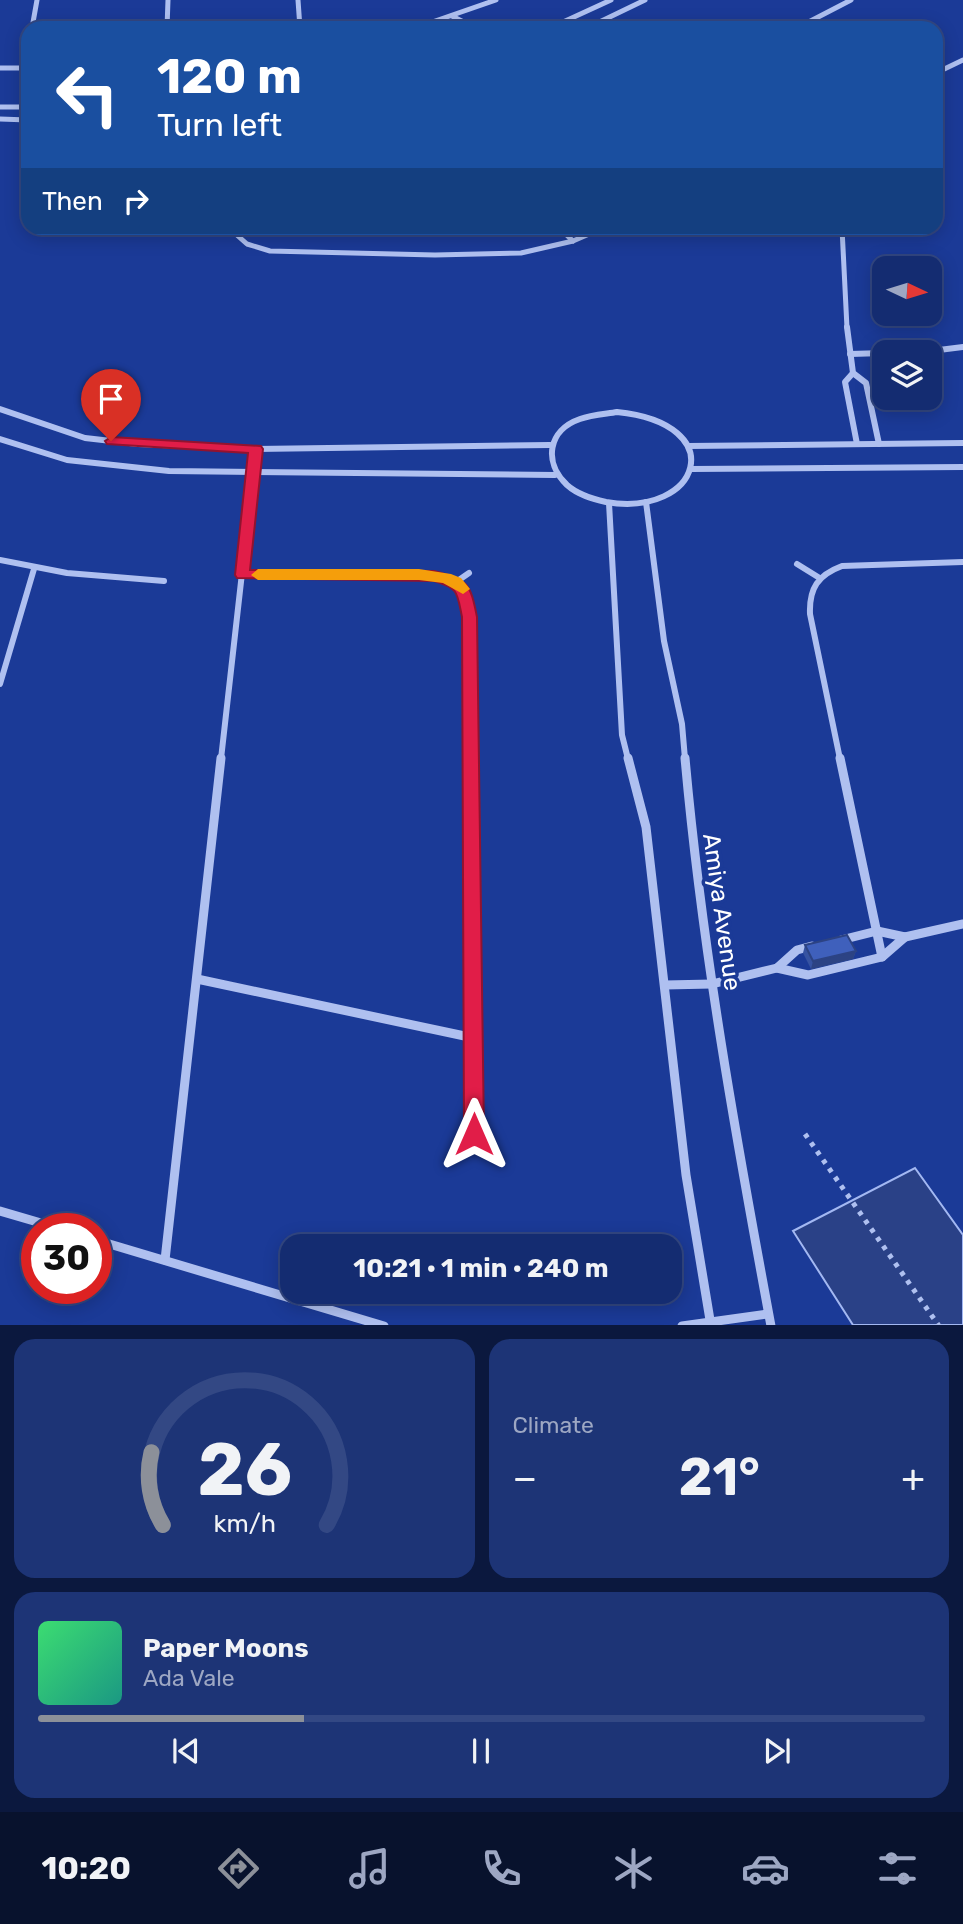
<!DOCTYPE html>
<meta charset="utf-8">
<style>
:root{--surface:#142c71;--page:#1d3476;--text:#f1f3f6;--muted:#9da7c3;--line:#334884;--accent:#8c9099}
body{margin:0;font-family:Rubik,sans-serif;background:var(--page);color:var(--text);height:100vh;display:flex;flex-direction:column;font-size:26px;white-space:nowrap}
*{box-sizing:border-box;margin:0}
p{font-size:23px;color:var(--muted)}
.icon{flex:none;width:38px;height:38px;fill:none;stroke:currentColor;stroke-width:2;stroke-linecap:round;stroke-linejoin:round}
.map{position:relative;height:1325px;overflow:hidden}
.panel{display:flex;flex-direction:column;gap:14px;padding:14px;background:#0b183e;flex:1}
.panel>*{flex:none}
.banner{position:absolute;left:21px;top:21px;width:922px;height:214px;border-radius:21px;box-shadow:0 4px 18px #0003,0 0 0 2px var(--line);background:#1a4fa0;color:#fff;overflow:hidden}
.needle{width:46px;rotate:94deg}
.fabs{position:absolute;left:872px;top:256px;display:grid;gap:14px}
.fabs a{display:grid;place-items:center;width:70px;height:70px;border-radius:14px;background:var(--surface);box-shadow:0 4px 18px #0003,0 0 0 2px var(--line);font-size:35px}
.speed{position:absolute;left:21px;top:1213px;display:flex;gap:14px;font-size:35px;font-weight:700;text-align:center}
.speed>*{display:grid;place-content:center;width:91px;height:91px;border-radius:50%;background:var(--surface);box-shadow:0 4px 18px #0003,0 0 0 2px var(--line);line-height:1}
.speed .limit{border:10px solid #d22;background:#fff;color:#111}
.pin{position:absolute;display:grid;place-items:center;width:60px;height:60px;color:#fff;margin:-72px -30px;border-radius:50% 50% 50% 0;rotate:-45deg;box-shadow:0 0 7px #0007}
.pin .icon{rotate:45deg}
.me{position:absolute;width:77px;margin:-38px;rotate:0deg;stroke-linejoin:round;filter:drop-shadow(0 0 5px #0008)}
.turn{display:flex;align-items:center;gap:24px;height:147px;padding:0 21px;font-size:32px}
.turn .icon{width:91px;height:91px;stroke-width:2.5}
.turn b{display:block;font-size:49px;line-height:60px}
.then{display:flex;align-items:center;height:66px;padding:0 21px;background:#0003;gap:14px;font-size:26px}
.big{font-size:52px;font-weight:700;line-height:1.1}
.panel .tile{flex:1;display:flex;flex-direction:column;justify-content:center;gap:10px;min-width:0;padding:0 24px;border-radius:21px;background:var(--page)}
.panel .dial{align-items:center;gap:0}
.dial svg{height:182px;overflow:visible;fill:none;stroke:var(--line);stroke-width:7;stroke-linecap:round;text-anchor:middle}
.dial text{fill:var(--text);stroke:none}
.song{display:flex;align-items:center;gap:21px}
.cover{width:84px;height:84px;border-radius:10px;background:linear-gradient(135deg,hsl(140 70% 55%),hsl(170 70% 35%))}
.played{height:7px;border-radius:4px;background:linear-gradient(90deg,var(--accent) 30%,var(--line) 30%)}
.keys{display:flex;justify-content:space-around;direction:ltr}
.heat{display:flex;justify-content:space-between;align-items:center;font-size:38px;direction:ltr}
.panel .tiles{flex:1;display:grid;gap:14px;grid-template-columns:1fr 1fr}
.tile:last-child{grid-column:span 2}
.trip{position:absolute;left:280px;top:1234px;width:402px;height:70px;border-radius:21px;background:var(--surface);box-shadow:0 4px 18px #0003,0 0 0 2px var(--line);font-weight:700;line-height:70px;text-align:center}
.tab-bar{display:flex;height:112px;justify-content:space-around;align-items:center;background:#08122d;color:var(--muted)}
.tab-bar .icon{width:49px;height:49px}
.tab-bar .on{color:var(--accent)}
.tab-bar b{font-size:32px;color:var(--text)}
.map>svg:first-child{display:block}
.water{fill:#2a4187;stroke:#a3b8f2;stroke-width:2}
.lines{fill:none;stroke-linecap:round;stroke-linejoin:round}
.path{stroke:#afc0f0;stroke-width:5;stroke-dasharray:4.5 6;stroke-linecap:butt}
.minor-far2{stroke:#afc0f0;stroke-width:5}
.minor-far1{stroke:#afc0f0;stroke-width:6}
.minor{stroke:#afc0f0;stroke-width:9}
.wall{fill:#3653a2}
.shaded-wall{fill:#2c4384}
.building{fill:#3f60bc;stroke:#2c4384;stroke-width:2}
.route{fill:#e11d48;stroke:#92132f;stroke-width:2}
.slow{fill:#f59e0b}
.labels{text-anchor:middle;stroke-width:7;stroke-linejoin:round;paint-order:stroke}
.street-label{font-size:24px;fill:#fff;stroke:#1b3a97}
</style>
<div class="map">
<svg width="963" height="1326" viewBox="0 0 963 1326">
<rect width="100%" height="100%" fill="#1b3a97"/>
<!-- water -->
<path class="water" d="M915,1168L963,1235V1325H853L793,1231Z"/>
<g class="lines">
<!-- path -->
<path class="path" d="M805,1134L939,1326"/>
<!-- minor-far2 -->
<g class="minor-far2">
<path d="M298,0L300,28"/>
<path d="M452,16L475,28"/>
<path d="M32,28L37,0"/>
<path d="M167,28L168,0"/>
<path d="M415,28L496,0"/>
<path d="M550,28L611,0"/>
<path d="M587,28L645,0"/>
<path d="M797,28L851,0"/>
<path d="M0,68H28"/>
<path d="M25,68L28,48"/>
<path d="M936,73L963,60"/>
<path d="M0,107H28"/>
<path d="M0,119L28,120"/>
<path d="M229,228L247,244L270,251L435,255L521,253L573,241L603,228"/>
<path d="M559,228L573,241"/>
<path d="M842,228L847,328"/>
</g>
<!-- minor-far1 -->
<g class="minor-far1">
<path d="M847,327L853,373L866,383L879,444"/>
<path d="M923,352L963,347"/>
<path d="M850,354L884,353"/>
<path d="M853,373L845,382L857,444"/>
<path d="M0,409L85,438L138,444L256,449L550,445"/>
<path d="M617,412C733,424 700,518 606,502C593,499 578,495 567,485C543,462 548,430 580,419C591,415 605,414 617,412Z"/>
<path d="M0,439L67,460L169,471L555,475"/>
<path d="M688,446L963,443"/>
<path d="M691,469L963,467"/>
<path d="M646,502L664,641L682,724L685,759"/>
<path d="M609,503L622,735L628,759"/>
<path d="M0,560L67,573L164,581"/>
<path d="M797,564L818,577"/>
<path d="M242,575H419C452,578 464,582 469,617L470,759"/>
<path d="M456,582L469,573"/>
<path d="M0,684L34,569"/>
<path d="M221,759L256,449"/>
<path d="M840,759L810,614C809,588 818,575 842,566L963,562"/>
</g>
<!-- minor -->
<g class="minor">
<path d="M470,758L474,1134"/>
<path d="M628,758L646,827L686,1175L711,1326"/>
<path d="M685,758C702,949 736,1138 771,1326"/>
<path d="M840,758L882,957"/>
<path d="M841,940L877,931L905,937L963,924"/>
<path d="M777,968L797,950L812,946"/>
<path d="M197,979L474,1038"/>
<path d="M665,985L712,984L777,968L808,975L882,957L905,937"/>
<path d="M0,1211L58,1228"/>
<path d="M96,1240L384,1326"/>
<path d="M165,1260L221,758"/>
<path d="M682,1326L767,1314"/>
</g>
</g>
<!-- wall -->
<path class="wall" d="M805,945L856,951L853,959L811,969L803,953Z"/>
<!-- shaded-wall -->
<path class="shaded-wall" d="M856,951L853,959L811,969L813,961Z"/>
<!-- building -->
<path class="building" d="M847,935L856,951L813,961L805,945Z"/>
<!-- route -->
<path class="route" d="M111,437L261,446L263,449L250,570L434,571C468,580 470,582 477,617L484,1134L481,1141L474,1144L467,1141L464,1134L462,617C457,593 459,588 434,581L237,578L235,575L248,453L107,444L105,441Z"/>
<!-- slow -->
<path class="slow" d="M258,569H419L451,574L461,578L470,589L463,594L443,583L419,580H258L251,575Z"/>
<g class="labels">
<!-- street labels -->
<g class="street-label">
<text transform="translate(722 912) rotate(82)" y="8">Amiya Avenue</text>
</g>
</g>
</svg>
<div class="fabs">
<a><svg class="needle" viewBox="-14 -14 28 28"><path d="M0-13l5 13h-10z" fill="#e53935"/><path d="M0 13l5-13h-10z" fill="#9da7c3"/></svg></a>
<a><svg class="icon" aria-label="layers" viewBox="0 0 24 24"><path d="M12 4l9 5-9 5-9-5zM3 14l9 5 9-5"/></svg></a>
</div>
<div class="speed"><div class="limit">30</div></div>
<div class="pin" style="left:111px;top:441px;background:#d93025"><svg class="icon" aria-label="arrive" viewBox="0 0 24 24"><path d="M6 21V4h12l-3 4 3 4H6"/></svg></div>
<svg class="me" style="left:474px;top:1134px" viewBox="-20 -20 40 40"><path d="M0-17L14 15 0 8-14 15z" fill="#e11d48" stroke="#fff" stroke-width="4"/></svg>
<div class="trip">10:21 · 1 min · 240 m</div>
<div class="banner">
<div class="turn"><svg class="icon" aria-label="left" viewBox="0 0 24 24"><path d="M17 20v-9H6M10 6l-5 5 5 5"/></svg><div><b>120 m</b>Turn left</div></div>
<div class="then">Then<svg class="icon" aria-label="right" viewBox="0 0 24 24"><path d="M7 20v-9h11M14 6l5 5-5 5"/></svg></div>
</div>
</div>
<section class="panel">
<div class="tiles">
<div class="tile dial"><svg viewBox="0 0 100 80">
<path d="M14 69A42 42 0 1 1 86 69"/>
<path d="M14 69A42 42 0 0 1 9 37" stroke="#8c9099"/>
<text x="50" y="56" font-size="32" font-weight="700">26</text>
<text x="50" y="72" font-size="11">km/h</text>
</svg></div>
<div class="tile"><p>Climate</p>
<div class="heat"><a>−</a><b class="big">21°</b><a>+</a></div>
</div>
<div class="tile">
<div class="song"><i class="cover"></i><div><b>Paper Moons</b><p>Ada Vale</p></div></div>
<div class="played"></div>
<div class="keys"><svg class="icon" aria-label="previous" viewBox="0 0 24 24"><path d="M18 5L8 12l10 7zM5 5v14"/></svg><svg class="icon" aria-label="pause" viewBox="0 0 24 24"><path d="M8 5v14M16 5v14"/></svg><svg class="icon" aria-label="next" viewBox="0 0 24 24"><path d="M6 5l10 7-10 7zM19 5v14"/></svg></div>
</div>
</div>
</section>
<nav class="tab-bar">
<b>10:20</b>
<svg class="icon on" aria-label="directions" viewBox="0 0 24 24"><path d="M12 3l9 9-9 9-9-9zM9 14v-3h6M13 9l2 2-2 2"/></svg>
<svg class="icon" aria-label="music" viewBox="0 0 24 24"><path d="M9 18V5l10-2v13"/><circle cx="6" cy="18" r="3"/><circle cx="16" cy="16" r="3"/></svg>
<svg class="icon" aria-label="phone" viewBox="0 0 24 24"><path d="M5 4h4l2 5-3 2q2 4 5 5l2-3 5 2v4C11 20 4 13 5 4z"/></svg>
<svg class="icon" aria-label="climate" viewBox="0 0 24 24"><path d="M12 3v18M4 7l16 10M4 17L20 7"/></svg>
<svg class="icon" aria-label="car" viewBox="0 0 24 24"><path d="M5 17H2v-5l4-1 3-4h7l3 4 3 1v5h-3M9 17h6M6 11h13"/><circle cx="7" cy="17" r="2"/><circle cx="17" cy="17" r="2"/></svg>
<svg class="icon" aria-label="filters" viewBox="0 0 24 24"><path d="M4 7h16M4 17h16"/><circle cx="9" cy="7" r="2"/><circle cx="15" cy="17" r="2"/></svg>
</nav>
